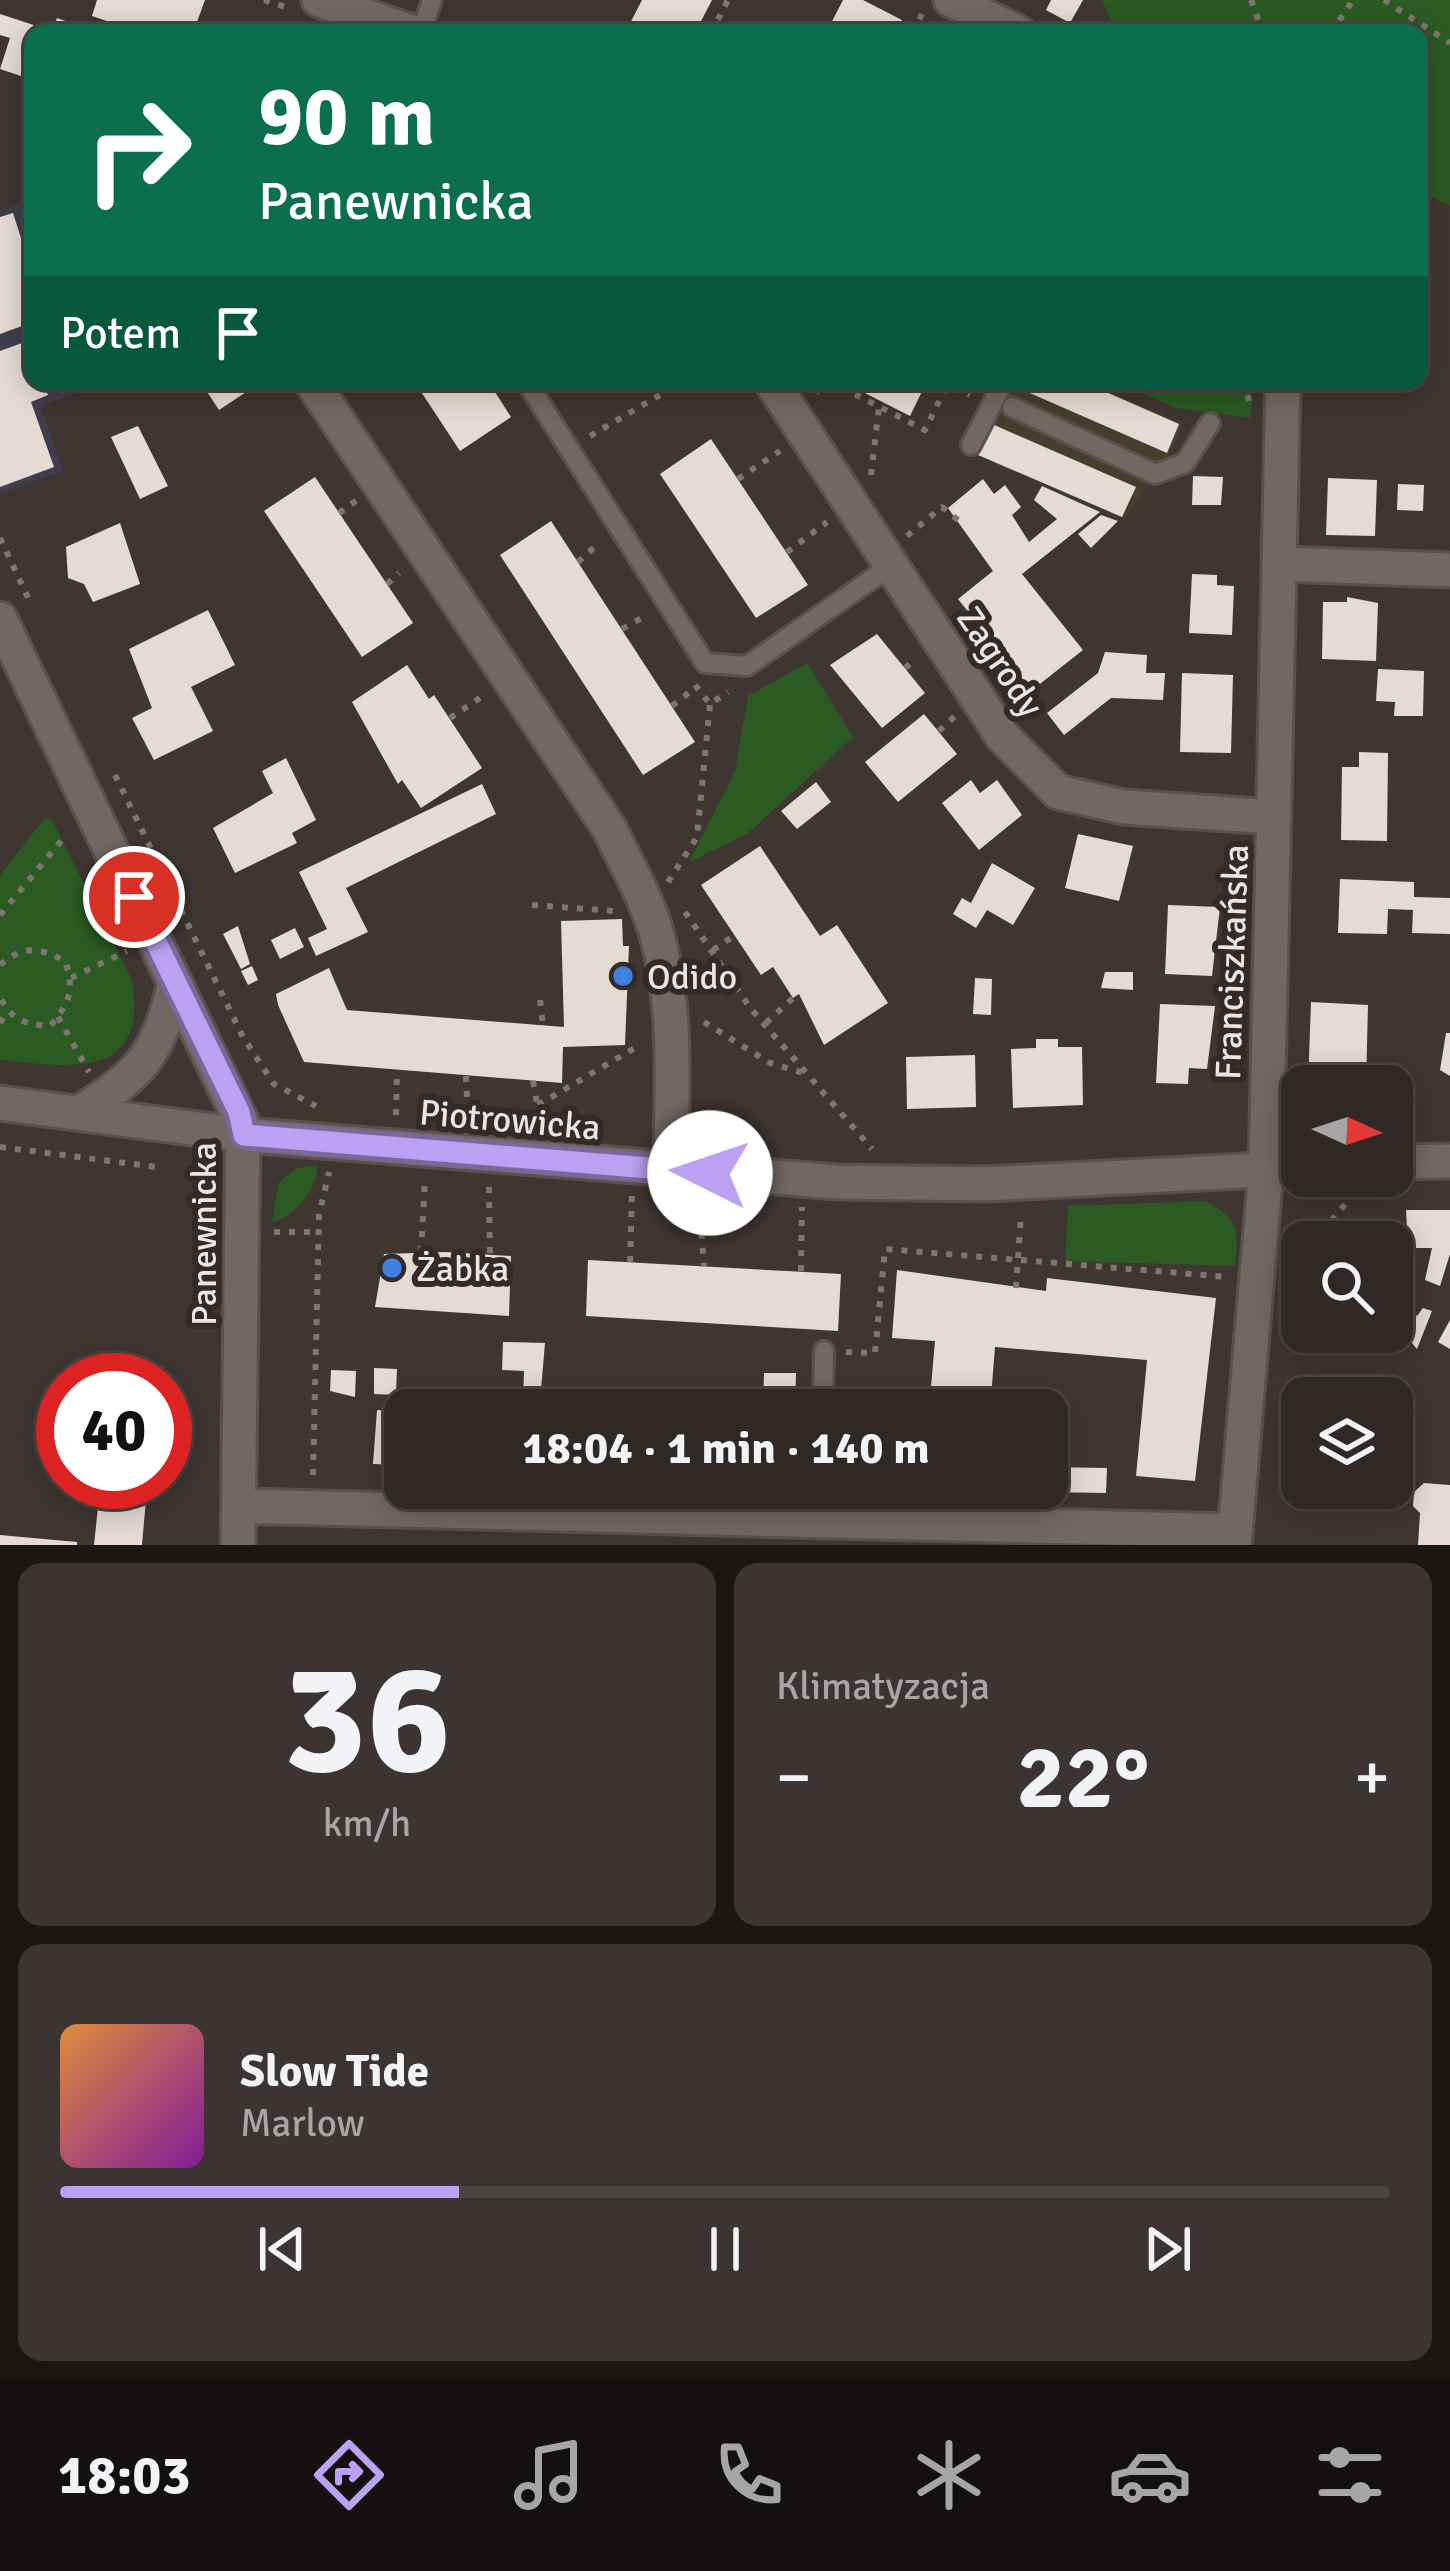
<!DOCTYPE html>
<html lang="pl">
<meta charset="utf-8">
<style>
:root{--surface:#2f2825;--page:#3b3432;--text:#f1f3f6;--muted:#a7a6a7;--line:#4a4442;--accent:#bca0f2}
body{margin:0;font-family:Signika,sans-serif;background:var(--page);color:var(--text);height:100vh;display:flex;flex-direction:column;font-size:45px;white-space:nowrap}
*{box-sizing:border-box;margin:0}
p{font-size:39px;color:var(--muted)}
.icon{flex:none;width:66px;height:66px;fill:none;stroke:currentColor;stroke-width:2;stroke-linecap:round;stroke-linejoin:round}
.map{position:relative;height:1545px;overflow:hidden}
.sheet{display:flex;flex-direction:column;gap:18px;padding:18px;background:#1a1614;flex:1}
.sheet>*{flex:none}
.banner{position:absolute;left:24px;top:24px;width:1404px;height:366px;border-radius:24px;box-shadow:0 6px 30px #0003,0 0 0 3px var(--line);background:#0b6e4f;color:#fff;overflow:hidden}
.needle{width:78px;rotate:93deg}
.buttons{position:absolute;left:1281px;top:1065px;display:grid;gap:24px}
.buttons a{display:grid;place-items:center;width:132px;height:132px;border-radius:24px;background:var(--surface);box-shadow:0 6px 30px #0003,0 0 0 3px var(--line);font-size:60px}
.speed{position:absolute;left:36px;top:1353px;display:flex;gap:24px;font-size:60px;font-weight:700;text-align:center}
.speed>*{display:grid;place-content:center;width:156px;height:156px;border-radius:50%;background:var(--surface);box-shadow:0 6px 30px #0003,0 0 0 3px var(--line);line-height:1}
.speed .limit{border:18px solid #d22;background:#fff;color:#111}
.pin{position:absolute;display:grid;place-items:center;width:102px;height:102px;color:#fff;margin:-51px;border:6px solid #fff;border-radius:50%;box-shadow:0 3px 12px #0007}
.me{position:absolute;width:132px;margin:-66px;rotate:274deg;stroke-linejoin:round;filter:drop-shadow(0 0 9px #0008)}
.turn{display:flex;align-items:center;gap:42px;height:252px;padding:0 36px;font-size:54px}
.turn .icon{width:156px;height:156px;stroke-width:2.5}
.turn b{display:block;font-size:84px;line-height:102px}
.then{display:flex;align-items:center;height:114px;padding:0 36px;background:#0003;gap:24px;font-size:45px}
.big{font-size:90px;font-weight:700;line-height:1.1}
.sheet .tile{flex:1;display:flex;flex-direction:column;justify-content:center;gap:18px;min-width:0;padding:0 42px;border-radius:24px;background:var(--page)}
.sheet .dial{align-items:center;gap:0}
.dial b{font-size:156px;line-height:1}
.song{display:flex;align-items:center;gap:36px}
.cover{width:144px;height:144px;border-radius:18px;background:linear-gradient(135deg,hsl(30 70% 55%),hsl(290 70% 35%))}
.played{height:12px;border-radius:6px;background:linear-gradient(90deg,var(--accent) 30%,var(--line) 30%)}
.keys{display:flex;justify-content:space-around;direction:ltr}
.heat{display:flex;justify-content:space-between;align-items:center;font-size:66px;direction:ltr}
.sheet .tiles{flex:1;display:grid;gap:18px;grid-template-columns:1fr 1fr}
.tile:last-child{grid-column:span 2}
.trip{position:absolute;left:384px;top:1389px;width:684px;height:120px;border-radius:24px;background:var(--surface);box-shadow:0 6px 30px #0003,0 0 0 3px var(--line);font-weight:700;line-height:120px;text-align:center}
.tab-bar{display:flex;height:192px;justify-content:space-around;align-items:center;background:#13100f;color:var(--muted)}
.tab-bar .icon{width:84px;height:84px}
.tab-bar .active{color:var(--accent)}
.tab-bar b{font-size:54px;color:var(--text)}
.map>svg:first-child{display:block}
.commercial{fill:#403d4e}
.industrial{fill:#463f2d}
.green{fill:#2b5a23}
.building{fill:#e5dad4}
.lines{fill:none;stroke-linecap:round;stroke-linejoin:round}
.service-casing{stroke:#59514e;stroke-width:24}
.minor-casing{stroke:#59514e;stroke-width:39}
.tertiary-casing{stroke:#59514e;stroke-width:39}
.path{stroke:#7f7672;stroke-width:6;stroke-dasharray:6 9;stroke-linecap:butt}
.service{stroke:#726863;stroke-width:18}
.minor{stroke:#726863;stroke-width:33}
.tertiary{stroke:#726863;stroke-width:33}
.route-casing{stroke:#7a689d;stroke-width:30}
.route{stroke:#bca0f2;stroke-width:21}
.shop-dot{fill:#3f7fe0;stroke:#342b27;stroke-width:4.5}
.labels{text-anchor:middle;stroke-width:12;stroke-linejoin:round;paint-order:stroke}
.street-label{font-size:36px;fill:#ece6e3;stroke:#342b27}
.poi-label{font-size:36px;fill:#ece6e3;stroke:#342b27;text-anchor:start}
</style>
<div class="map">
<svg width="1450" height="1545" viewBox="0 0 1450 1545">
<rect width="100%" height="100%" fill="#3f3531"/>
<!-- commercial -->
<path class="commercial" d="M33,200V381H73L77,393L40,406L63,471L0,493V211Z"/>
<!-- industrial -->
<path class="industrial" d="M1012,381H1082L1183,423L1168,458L1124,520L976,455Z"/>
<!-- green -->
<g class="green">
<path d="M1102,0H1450V206L1419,191V33H1116Z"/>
<path d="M1116,381H1252L1251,418L1175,408Z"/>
<path d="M807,663L853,737L747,834L689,862L735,772L748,696Z"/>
<path d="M45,818L52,820L132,980C149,1081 70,1067 0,1060V875Z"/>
<path d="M317,1165C318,1189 294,1217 272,1222L279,1182L295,1169Z"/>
<path d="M1205,1201C1238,1217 1239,1230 1235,1266L1065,1261L1068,1206Z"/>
</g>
<!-- building -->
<g class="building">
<path d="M97,0H205L193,33H142L92,16Z"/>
<path d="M642,0H712L695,33H625Z"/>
<path d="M843,0H863L902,20L895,33H826Z"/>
<path d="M1051,0H1083L1070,23L1046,10Z"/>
<path d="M0,14L52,31L57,18L100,33H33V80L0,69L10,38L0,35Z"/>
<path d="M13,213L21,238L33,234V271L25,274L33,322L0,334V217Z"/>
<path d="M1419,302H1430L1428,338H1419Z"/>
<path d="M33,339V381H42L48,395L31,402L54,467L0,487V351Z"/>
<path d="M200,381H263L219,410Z"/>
<path d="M414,381H488L511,417L460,451Z"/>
<path d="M858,381H927L910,416L855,388Z"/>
<path d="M1016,381H1081L1179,424L1167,453L1014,386Z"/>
<path d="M992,424L1136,487L1122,517L978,455Z"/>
<path d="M138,426L168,486L140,499L111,437Z"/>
<path d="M711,439L808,585L756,618L660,474Z"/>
<path d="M1193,476L1223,477L1221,505H1192Z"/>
<path d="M315,477L413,623L362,657L264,511Z"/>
<path d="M1328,478L1377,480L1375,536L1326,535Z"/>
<path d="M983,479L994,494L1005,485L1021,507L1012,515L1029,542L1057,519L1034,500L1042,486L1100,512L1022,574L1083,650L1031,691L958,599L993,571L948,508Z"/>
<path d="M1398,484L1424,485L1423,511L1397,510Z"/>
<path d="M1101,515L1118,521L1091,548L1078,534Z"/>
<path d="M551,521L695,742L643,775L500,555Z"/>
<path d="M120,523L140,584L93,602L84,584L68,578L66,547Z"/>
<path d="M1192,574L1217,575V585L1234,586L1232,635L1189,633Z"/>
<path d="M1347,597L1378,603L1376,661L1322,659L1323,602H1347Z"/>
<path d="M208,610L235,665L191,687L213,731L154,760L132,718L152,708L129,649Z"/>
<path d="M877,634L925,693L882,728L830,665Z"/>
<path d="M1105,652L1147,655L1146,673H1165L1163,700L1111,698L1064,735L1047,713L1098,673Z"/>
<path d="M407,665L429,699L434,695L482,768L421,808L402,780L398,784L352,702Z"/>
<path d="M1378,669L1424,671L1423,716H1394L1395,702L1376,701Z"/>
<path d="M1182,673L1233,675L1231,753L1180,752Z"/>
<path d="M924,714L957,754L898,802L865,762Z"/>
<path d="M1359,752L1388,753L1387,841L1341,840L1342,767H1359Z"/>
<path d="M286,758L316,820L292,833L297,843L235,873L213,828L273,793L262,771Z"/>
<path d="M971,780L980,793L997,780L1022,815L979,850L942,803Z"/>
<path d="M816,782L831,802L797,829L781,811Z"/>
<path d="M482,784L496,814L346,888L368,932L316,956L308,938L327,929L299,872Z"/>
<path d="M1078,834L1133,846L1119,901L1065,888Z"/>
<path d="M760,846L820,936L837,925L888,1003L824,1045L799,994L793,998L773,967L761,975L701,885Z"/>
<path d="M992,863L1035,888L1013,925L987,910L976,928L953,914L962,898L971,903Z"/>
<path d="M1340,879L1414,882V897L1450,898V934L1412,933L1413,910L1388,909L1387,934L1338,933Z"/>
<path d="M1168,905L1220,907L1212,976L1165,974Z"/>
<path d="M622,919L623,946H629L625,1045L563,1047L562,1083L304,1062L278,1005L276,994L329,968L347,1010L564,1027L561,921Z"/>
<path d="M238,926L250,964L241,969L223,934Z"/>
<path d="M295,928L304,947L280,959L271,940Z"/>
<path d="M252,966L258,980L248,985L241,971Z"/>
<path d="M1105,972H1133V990L1101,988Z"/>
<path d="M975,978L992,979L991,1015L973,1014Z"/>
<path d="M1311,1002L1368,1005L1366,1086H1308Z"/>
<path d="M1160,1004L1215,1006L1207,1069L1189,1068L1188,1084L1156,1083Z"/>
<path d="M1446,1033H1450V1076L1440,1070Z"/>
<path d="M1036,1039H1058V1047H1082L1083,1105L1013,1108L1011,1049L1036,1048Z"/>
<path d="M975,1055L976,1107L907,1109L906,1057Z"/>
<path d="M1406,1210H1450V1254L1440,1286L1425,1280L1432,1248H1408Z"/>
<path d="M1340,1225L1356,1236L1354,1242H1328Z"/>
<path d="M445,1252L511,1256L509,1316L375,1307L384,1254Z"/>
<path d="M588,1260L841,1274L838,1331L586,1316Z"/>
<path d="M897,1270L1046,1291L1047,1278L1216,1298L1195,1481L1136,1476L1147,1360L995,1347L990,1410H929L935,1341L892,1338Z"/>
<path d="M1406,1307L1417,1316L1423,1308L1432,1311L1417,1349L1393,1320Z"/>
<path d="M1450,1320V1349L1438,1342Z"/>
<path d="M503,1342L545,1343L540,1402H523L524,1371L502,1370Z"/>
<path d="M374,1368L397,1369L396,1395L374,1394Z"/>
<path d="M331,1370L356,1371L355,1397L330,1391Z"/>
<path d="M764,1373H796L795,1410H763Z"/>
<path d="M673,1392L733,1394V1410H673Z"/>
<path d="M377,1410L405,1412V1476L395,1475L396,1465L373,1464Z"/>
<path d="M1047,1467L1107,1468L1106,1493L1047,1492Z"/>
<path d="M75,1482H154L153,1500L146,1499L142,1545H94L99,1497L74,1495Z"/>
<path d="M1424,1483L1450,1485V1545H1418L1420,1513L1413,1506L1414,1492Z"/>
<path d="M0,1535L77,1542V1545H0Z"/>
</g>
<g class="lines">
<!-- service casing -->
<g class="service-casing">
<g id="service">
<path d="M421,33L432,0"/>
<path d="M526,381L705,663L747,666L892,565"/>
<path d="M1012,407L1155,474L1185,463L1210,423"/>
<path d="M971,445L1004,381"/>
<path d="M823,1410L824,1351"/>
<path d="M821,1521L822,1488"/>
</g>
</g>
<!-- minor casing -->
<g class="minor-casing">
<g id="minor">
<path d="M319,0L415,33"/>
<path d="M951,0L1019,33"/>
<path d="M311,381L609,828C626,863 648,900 658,939C678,1013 671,1095 671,1171"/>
<path d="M771,381L1003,737L1058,792L1124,807L1274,817"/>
<path d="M1280,564L1450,570"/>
<path d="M239,1506L1235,1531"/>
<path d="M1234,1545L1266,1170L1283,381"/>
</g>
</g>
<!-- tertiary casing -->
<g class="tertiary-casing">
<g id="tertiary">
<path d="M0,619L243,1125L238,1545"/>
<path d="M0,1103L244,1135L837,1182L986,1184L1302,1168"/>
<path d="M81,1112C143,1071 157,1057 175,983"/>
<path d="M1392,1162L1450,1161"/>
</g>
</g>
<!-- path -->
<g class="path">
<path d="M264,0L289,8"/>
<path d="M1251,0L1263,33"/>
<path d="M1384,0L1450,43"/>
<path d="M446,25L470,33"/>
<path d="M711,33L728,0"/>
<path d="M913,33L923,12"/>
<path d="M1331,33L1353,0"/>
<path d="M941,381L970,395"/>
<path d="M1243,381L1249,401"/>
<path d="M816,392L831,382L925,430L949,381"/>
<path d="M590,436L684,381"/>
<path d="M871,475L879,407"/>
<path d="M738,479L780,451"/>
<path d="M339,513L357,500"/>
<path d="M907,536L942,507L958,520"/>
<path d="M0,538L30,602"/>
<path d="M787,552L827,522"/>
<path d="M578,562L600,542"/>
<path d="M387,584L399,573"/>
<path d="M622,629L647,615"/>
<path d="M905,668L917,659"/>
<path d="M695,685L710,704L728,692"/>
<path d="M672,706L696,687"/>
<path d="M450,718L486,694"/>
<path d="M939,731L955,716"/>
<path d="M115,775L243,1037L274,1084L316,1106"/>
<path d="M668,882L697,837L710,704"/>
<path d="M532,905L614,911"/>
<path d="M685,912L751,1009L872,1149"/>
<path d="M0,915L66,835"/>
<path d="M713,950L735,935"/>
<path d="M0,965C23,945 39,947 65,961C75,989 70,1003 50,1026C25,1024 12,1021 0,997"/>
<path d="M71,978L127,951"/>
<path d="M540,1000L543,1025"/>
<path d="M58,1017L89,1072"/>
<path d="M704,1022L770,1063L807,1074"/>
<path d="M0,1023L7,1012"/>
<path d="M766,1023L793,998"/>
<path d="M466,1076L468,1120"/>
<path d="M533,1081L541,1125"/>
<path d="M538,1105L638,1046"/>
<path d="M396,1115L397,1071"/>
<path d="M0,1147L157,1167"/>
<path d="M1335,1176V1189L1372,1190"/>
<path d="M489,1187L490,1255"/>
<path d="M699,1203L704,1266"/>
<path d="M274,1232H319"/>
<path d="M1293,1241L1323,1231L1357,1190"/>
<path d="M421,1252L425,1180"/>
<path d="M630,1262L632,1194"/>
<path d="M801,1271L802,1207"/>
<path d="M1016,1288L1021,1215"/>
<path d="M846,1352L875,1353L885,1249L1228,1277"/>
<path d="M313,1475L319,1215L329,1172"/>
</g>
<!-- service -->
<use href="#service" class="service"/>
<!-- minor -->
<use href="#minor" class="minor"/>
<!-- tertiary -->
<use href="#tertiary" class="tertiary"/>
</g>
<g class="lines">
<!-- route casing -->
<g class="route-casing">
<path id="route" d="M134,897L239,1112L244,1135L710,1173"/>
</g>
<!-- route -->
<use href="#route" class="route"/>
</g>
<!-- markers -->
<g class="shop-dot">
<circle cx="623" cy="976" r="12"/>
<circle cx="392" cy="1268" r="12"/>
</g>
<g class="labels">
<!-- street labels -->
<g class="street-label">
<text transform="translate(1001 661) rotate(56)" y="13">Zagrody</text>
<text transform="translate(1231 962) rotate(-88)" y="13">Franciszkańska</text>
<text transform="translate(510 1119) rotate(5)" y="13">Piotrowicka</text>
<text transform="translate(203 1234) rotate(-90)" y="13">Panewnicka</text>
</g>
<!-- poi labels -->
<g class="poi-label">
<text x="647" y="989">Odido</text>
<text x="416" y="1281">Żabka</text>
</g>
</g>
</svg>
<div class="buttons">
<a><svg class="needle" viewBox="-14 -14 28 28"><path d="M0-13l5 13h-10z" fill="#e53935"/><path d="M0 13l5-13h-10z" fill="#a7a6a7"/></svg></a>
<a><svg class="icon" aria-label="search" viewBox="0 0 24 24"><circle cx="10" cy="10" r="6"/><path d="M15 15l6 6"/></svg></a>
<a><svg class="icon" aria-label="layers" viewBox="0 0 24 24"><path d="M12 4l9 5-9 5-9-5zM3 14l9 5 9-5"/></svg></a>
</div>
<div class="speed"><div class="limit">40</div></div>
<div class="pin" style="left:134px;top:897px;background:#d93025"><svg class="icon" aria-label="arrive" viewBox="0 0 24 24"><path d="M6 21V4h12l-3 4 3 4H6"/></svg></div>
<svg class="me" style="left:710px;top:1173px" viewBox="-20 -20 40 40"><circle r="19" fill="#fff"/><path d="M0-13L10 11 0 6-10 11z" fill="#bca0f2"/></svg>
<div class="trip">18:04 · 1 min · 140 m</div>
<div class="banner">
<div class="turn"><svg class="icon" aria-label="right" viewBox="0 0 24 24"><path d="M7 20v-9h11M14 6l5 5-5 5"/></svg><div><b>90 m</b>Panewnicka</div></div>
<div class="then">Potem<svg class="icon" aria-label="arrive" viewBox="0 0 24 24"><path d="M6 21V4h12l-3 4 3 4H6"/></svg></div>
</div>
</div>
<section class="sheet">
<div class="tiles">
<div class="tile dial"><b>36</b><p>km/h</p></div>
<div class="tile"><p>Klimatyzacja</p>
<div class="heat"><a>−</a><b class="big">22°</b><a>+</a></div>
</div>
<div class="tile">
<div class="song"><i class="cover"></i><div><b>Slow Tide</b><p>Marlow</p></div></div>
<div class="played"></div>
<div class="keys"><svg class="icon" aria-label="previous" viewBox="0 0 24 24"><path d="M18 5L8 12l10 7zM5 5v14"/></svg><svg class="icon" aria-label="pause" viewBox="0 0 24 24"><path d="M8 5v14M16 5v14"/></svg><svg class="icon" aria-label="next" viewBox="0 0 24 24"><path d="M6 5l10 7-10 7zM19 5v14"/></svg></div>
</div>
</div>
</section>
<nav class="tab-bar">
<b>18:03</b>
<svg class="icon active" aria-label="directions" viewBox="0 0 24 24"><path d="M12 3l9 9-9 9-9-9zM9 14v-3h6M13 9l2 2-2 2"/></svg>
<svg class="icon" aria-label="music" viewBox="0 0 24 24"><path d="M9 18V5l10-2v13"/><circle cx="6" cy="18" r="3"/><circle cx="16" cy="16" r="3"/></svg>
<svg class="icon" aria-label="phone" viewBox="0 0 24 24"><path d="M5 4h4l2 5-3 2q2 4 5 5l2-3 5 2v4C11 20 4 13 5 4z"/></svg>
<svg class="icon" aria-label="climate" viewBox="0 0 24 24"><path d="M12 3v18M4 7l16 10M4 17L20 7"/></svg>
<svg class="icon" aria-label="car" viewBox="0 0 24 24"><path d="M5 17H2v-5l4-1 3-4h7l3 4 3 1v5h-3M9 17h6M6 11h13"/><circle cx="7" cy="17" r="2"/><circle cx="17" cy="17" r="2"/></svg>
<svg class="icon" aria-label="filters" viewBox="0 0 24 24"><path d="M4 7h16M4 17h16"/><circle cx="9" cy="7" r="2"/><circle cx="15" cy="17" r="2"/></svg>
</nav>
